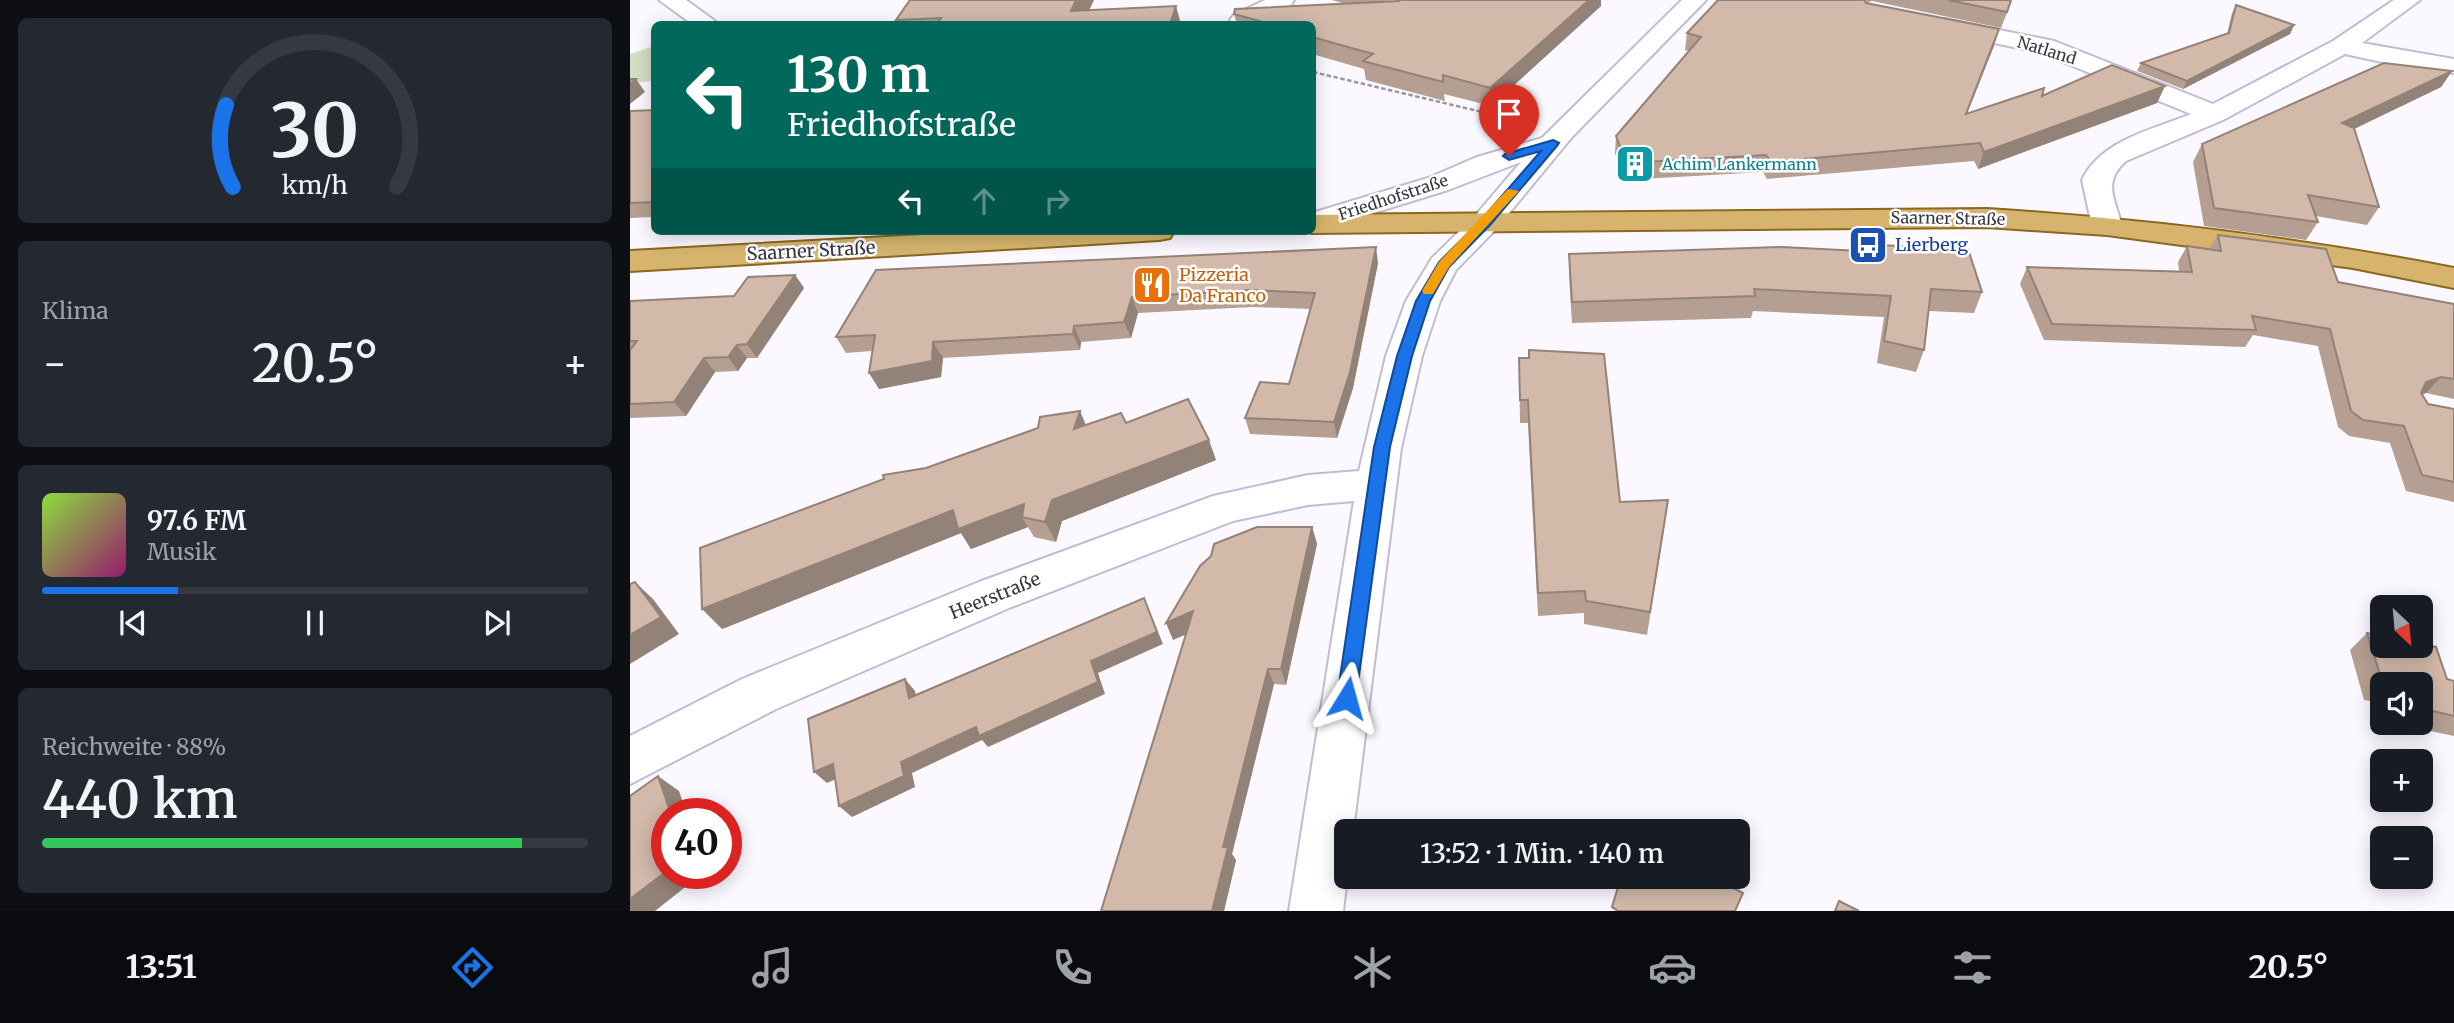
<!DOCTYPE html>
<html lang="de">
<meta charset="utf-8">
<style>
:root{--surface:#171b24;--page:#242831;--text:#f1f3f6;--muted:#9ea1a6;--line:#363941;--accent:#1a73e8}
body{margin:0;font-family:Merriweather,serif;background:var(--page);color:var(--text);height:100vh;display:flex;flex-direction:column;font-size:26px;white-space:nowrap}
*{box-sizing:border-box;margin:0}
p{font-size:23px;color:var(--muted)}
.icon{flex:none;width:38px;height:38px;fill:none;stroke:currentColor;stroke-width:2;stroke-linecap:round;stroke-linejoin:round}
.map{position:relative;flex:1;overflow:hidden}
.side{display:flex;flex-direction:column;gap:18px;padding:18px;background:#0d0f14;width:630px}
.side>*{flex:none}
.guide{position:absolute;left:21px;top:21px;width:665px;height:214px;border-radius:10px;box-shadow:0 4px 18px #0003;background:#00695c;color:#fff;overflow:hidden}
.needle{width:46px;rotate:154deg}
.fabs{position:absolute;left:1740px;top:595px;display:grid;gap:14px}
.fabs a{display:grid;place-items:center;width:63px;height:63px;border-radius:10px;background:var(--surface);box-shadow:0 4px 18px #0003;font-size:35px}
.speed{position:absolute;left:21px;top:798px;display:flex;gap:14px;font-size:35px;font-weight:700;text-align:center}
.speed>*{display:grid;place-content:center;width:91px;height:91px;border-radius:50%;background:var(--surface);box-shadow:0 4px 18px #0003;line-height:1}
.speed .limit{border:10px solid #d22;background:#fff;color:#111}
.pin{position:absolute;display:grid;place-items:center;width:60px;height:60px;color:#fff;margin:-72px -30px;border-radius:50% 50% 50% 0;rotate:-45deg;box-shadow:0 0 7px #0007}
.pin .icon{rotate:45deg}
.me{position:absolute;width:77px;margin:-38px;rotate:8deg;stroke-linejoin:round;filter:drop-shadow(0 0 5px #0008)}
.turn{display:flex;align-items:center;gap:24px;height:147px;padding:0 21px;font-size:32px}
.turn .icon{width:91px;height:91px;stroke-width:2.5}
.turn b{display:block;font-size:49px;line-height:60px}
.lanes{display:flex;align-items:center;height:66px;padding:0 21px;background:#0003;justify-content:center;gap:35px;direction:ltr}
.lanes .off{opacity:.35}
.big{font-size:52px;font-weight:600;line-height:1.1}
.side .tile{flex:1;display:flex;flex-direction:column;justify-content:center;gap:10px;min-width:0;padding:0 24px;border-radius:10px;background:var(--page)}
.side .dial{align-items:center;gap:0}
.dial svg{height:182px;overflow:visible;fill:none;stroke:var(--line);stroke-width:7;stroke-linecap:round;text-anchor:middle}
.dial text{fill:var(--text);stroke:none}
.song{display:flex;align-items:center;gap:21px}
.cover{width:84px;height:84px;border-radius:10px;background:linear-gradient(135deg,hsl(90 70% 55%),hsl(320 70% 35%))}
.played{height:7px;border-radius:4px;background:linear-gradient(90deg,var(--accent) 25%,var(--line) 25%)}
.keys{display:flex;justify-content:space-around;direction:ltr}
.heat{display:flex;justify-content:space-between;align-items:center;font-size:38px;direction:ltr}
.charge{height:10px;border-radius:5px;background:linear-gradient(90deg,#34c759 88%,var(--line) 0)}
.trip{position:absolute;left:704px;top:819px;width:416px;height:70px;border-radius:10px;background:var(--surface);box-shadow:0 4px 18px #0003;font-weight:600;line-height:70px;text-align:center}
.tab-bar{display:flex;height:112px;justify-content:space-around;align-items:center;background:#090b0e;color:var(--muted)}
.tab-bar .icon{width:49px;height:49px}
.tab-bar .selected{color:var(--accent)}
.tab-bar b{font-size:32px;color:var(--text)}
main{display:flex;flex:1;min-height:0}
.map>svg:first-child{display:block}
.green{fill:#d3dfc4}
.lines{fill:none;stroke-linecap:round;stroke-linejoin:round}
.minor-casing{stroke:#c2bbd4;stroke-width:4}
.major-casing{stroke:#8d671f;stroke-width:4}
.path{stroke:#99979f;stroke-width:2.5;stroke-dasharray:4.5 2.5;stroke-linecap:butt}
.minor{fill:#fff;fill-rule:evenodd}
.major{fill:#d6b46e;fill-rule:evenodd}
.wall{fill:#b59f92}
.shaded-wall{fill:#938277}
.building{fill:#d2b9aa;stroke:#938277;stroke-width:2}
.route{fill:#1a73e8;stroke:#114b97;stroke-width:2}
.slow{fill:#f59e0b}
.labels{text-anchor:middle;stroke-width:5;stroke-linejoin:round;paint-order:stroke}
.far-street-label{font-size:16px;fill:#37353f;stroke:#fff}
.far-culture-label{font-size:16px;fill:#0d838f;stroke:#fff;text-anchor:start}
.transit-label{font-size:18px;fill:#164399;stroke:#fff;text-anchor:start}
.street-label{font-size:18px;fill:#37353f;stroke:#fff}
.food-label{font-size:18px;fill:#c56008;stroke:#fff;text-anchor:start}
</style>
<main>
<section class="side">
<div class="tile dial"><svg viewBox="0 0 100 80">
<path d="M14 69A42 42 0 1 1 86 69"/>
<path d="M14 69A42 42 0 0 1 11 33" stroke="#1a73e8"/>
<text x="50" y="56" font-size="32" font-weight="700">30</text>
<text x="50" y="72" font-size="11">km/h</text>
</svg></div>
<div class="tile"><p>Klima</p>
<div class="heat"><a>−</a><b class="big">20.5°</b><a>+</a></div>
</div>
<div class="tile">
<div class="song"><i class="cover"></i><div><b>97.6 FM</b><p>Musik</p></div></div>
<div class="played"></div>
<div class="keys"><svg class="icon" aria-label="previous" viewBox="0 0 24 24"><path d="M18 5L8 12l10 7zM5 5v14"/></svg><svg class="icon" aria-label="pause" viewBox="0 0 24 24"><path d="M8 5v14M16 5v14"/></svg><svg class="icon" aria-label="next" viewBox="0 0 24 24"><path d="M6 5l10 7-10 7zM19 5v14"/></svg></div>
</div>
<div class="tile"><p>Reichweite · 88%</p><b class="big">440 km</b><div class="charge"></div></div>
</section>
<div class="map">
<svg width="1824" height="911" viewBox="0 0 1824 911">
<rect width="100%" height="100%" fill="#fbf9ff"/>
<!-- green -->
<path class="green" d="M24,46V81L0,83V54Z"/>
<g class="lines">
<!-- minor casing -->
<g class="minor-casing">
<g id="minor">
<path d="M29,0H56L89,24H62Z"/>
<path d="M635,0H664L661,5L621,24H603L600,20L604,15Z"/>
<path d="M1052,0H1076L942,137L866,229L826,270L810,301L792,356L771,448L723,831H716L717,877L713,911H659L724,501L678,505L603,521L379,608L146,709L0,784V736L112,679L349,582L583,496L678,475L729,471L756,356L776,301L802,258L844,217L891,162L818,190L682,232L677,231H682V213L798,178L847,157L912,138Z"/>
<path d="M1764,0H1790L1732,43L1824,59V73L1775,67L1715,54L1593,120L1496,161C1472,182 1485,199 1492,226L1488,232L1477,235L1466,232L1462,226L1452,180C1471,140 1522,130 1561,114L1408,52L1315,33L1307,31L1303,26L1307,21L1315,19L1424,41L1583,104L1703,41Z"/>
</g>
</g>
<!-- major casing -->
<g class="major-casing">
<g id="major">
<path d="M1357,209C1514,219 1670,238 1824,268V288L1723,268L1477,235L1357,227L682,233L673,231H682V215Z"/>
<path d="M365,231H544L540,238L529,240L0,271V251Z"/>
</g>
</g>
<!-- path -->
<path class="path" d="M683,72L886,120"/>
<!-- minor -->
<use href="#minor" class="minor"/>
<!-- major -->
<use href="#major" class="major"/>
</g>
<!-- wall -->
<g class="wall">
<path d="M702,0H971V6L861,106L814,94L815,101L736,80L734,69L682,54V24H607L604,14L716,4Z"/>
<path d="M1088,0H1382L1371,28L1242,1L1236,3L1369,29L1337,113L1412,96L1535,86L1527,103L1348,169L1344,161L1137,179L1133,172L995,180L985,153L986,136L1059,51L1055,50L1057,33Z"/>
<path d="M1606,5L1664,25L1660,34L1553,89L1507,71L1511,63L1597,34L1602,13Z"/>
<path d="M459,10L551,24H268L266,20Z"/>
<path d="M1822,71L1811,87L1724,129L1749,207L1737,225L1686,216L1688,222L1676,240L1574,226L1563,162L1572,144Z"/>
<path d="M24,110V217L0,218V111Z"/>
<path d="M1588,235L1708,282L1824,304V399L1796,393L1792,395L1798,404L1824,409V502L1776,491L1760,443L1719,436L1708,427L1688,346L1623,335L1615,347L1414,340L1390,284L1397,267L1549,271L1548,262L1557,246L1579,249Z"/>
<path d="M1249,245L1352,292L1344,313L1299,311L1294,350L1286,372L1247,363L1254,317L1123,311L1121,318L942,323L939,275V254L1247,251Z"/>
<path d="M748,263L723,388L707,438L620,434L615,418L659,384L681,309L622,307L508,313L501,338L451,342L450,350L313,358L311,377L249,389L242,351L216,353L206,337Z"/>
<path d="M165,275L174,288L127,358H117L108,371L85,372L56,416L0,418V301L104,296Z"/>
<path d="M889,358L990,502L1035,523L1017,635L954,624V613L908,616L898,423H890Z"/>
<path d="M496,423L586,460L432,521L426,542L404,537L398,527L341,549L331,533L92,629L456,425Z"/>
<path d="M682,527L687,544L656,685L644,684L602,854L606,860L594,911L556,634L543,640Z"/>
<path d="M1737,633L1817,679L1824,681V736L1762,723H1790V684H1752V718L1746,702L1734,700L1720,650Z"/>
</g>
<!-- shaded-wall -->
<g class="shaded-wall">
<path d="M446,0H464L453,24L441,11Z"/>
<path d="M959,0H971V6L861,106L860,88Z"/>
<path d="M546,6L551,24H540Z"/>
<path d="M1664,25L1660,34L1553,89L1557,81Z"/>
<path d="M1369,29L1364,46L1330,131L1336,114Z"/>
<path d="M1822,71L1811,87L1701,140L1712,123Z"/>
<path d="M6,79L15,92L0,104V84Z"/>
<path d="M1535,86L1527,103L1348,169L1354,152Z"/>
<path d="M746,247L748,263L723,388L707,438L704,422Z"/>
<path d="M165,275L174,288L127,358L117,344Z"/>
<path d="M502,297L508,313L501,338L494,322Z"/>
<path d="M444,326L451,342L450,350L443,334Z"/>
<path d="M303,342L313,358L311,377L249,389L239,373Z"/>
<path d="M107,345L117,358L108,371L98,357Z"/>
<path d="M74,358L85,372L56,416L44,402Z"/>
<path d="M1811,377L1796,393L1782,399L1796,382Z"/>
<path d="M450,411L459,432L444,429Z"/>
<path d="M579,440L586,460L432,521L426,542L415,522L422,500Z"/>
<path d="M394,504L392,517L398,527L341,549L331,533L92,629L72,609L323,510Z"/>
<path d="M682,527L687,544L656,685L651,669Z"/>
<path d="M5,582L23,599L49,634L0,664V635Z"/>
<path d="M514,598L533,644L468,673L475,694L358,747L352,740L282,773L285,787L222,817L209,806L271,762L461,661Z"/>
<path d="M563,611L570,628L543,640L536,623Z"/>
<path d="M638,669L644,684L602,854L606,860L594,911H582L593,847Z"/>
<path d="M275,679L285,691L289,710L279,698Z"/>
<path d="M203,764L215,775L197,783L184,772Z"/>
<path d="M28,776L49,791L57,814H41Z"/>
<path d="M37,871V873H73L25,911H0V899Z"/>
</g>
<!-- building -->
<g class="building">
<path d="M280,0H446L441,11L546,6L540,24H307L311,18L266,20Z"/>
<path d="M765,0H959L860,88L813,75V82L733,61L743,54L682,37V24H640L604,14L605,9L770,1Z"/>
<path d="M1088,0H1234L1236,3L1369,29L1336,114L1414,88L1412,96L1482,65L1535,86L1354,152L1350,143L1141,162L1136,155L996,163L986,136L1071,37L1057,33Z"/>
<path d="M1318,0H1381L1377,12Z"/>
<path d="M1606,5L1664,25L1557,81L1511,63L1599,33Z"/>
<path d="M1754,63L1822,71L1712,123L1724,128L1749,207L1678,195L1688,222L1584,208L1572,144Z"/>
<path d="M0,79H6L0,84Z"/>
<path d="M24,110V202L0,203V111Z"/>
<path d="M1588,235L1696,249L1708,282L1824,304V379L1811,377L1796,382L1791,393L1798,404L1824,409V482L1792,475L1774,426L1733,420L1721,411L1700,329L1622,316L1626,330L1422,324L1397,267L1562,272L1557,246L1591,251Z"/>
<path d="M1249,245L1338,249L1352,292L1301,289L1294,350L1254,341L1261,296L1124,289L1125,296L942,302L939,254L1152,247L1250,252Z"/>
<path d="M746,247L720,372L704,422L615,418L630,382L659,384L685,293L618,290L502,297L494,322L444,326L443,334L303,342L302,361L239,373L245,335L206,337L246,270Z"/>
<path d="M165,275L117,344L107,345L98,357L74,358L44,402L0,404V350L7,341H0V301L104,296L118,277Z"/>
<path d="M899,350L974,354L990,502L1038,500L1020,612L956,601L955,591L908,593L898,400H890L889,358H899Z"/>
<path d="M558,399L579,440L422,500L415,522L392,517L394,504L328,529L323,510L72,609L70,548L254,479L253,475L296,468L408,428L410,417L450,411L444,429L491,413L496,423Z"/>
<path d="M627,527H682L651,669H638L593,847H598L582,911H471L563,611L536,623L570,566L581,556L584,544Z"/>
<path d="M5,582L31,617L0,635V584Z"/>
<path d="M514,598L527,632L461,661L468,682L349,736L346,727L271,762L274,776L209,806L203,764L184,772L178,719L275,679L279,698Z"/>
<path d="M1737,633L1752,636V646H1790V644L1806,647L1817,679L1824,681V716L1790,708V684H1753Z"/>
<path d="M28,776L41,814H37V871L0,899V796Z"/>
<path d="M991,877H1082L1113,893L1105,911H988L982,907Z"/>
<path d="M1209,901L1229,911H1205Z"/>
</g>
<!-- route -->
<path class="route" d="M923,140L929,143L927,146L860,225L819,267L800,301L782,356L760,447L726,698L723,704L717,706L710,704L707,698L744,447L767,356L786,301L809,262L851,220L911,151L879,160L873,156L875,154Z"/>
<!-- slow -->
<path class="slow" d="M878,189L889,191L819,267L803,294H794L792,291L809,262Z"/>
<!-- icons -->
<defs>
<g id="building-square" transform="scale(2.0125)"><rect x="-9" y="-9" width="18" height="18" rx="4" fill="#0f9aa8" stroke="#fff"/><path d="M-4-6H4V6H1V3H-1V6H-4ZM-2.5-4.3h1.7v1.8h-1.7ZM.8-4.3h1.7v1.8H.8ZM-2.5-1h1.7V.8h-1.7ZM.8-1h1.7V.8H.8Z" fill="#fff"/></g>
<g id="bus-square" transform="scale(2.0125)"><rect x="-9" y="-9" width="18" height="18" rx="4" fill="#1a4fb4" stroke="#fff"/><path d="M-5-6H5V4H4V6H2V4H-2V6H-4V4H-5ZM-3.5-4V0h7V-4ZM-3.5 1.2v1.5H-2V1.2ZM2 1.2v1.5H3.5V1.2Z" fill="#fff"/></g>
<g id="restaurant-square" transform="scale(2.0125)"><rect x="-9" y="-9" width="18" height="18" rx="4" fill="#e8710a" stroke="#fff"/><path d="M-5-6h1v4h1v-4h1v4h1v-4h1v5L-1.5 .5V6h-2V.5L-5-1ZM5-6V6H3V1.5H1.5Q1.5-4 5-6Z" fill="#fff"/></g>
</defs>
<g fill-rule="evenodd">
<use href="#building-square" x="1005" y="164"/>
<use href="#bus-square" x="1238" y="245"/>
<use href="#restaurant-square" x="522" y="285"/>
</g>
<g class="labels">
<!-- far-street labels -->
<g class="far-street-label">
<text transform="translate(1417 50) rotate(17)" y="6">Natland</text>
<text transform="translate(763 197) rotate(-18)" y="6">Friedhofstraße</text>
<text transform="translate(1318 218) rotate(1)" y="6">Saarner Straße</text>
</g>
<!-- far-culture labels -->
<g class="far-culture-label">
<text x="1032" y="170">Achim Lankermann</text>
</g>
<!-- transit labels -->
<g class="transit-label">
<text x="1265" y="251">Lierberg</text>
</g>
<!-- street labels -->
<g class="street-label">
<text transform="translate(181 251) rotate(-3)" y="6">Saarner Straße</text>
<text transform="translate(365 596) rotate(-22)" y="6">Heerstraße</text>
</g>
<!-- food labels -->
<g class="food-label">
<text x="549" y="281">Pizzeria<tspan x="549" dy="21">Da Franco</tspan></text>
</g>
</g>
</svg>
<div class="fabs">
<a><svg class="needle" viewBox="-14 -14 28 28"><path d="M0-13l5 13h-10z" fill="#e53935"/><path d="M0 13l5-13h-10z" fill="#9ea1a6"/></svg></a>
<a><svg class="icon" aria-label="sound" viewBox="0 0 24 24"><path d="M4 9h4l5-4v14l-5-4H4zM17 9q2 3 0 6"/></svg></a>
<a>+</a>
<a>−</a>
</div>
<div class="speed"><div class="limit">40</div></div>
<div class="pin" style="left:879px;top:156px;background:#d93025"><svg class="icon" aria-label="arrive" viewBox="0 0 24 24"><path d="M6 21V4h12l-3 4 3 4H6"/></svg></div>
<svg class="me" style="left:717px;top:698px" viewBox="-20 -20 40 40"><path d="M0-17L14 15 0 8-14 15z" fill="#1a73e8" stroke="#fff" stroke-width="4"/></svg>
<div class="trip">13:52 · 1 Min. · 140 m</div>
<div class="guide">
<div class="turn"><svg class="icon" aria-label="left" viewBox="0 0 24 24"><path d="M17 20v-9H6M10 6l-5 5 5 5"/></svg><div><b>130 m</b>Friedhofstraße</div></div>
<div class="lanes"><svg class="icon" aria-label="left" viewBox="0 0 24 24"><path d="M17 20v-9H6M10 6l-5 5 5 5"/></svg><svg class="icon off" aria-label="ahead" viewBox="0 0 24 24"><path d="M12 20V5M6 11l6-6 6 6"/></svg><svg class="icon off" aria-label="right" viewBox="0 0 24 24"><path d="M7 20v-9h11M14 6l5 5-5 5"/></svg></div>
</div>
</div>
</main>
<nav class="tab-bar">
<b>13:51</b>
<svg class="icon selected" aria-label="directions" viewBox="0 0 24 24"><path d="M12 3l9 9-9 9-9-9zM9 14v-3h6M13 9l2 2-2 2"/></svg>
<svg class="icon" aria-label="music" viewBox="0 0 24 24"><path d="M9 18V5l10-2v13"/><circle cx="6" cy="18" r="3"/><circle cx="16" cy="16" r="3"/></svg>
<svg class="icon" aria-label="phone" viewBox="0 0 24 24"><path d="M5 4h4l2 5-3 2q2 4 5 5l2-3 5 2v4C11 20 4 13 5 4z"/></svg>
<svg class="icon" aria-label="climate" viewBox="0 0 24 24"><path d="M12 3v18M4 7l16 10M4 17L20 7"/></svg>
<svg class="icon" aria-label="car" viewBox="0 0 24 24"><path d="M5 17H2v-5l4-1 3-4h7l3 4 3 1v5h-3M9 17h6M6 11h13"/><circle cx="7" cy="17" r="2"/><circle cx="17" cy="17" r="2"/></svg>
<svg class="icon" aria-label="filters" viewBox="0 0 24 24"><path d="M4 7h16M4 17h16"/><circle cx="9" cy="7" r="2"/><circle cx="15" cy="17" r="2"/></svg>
<b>20.5°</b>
</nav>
